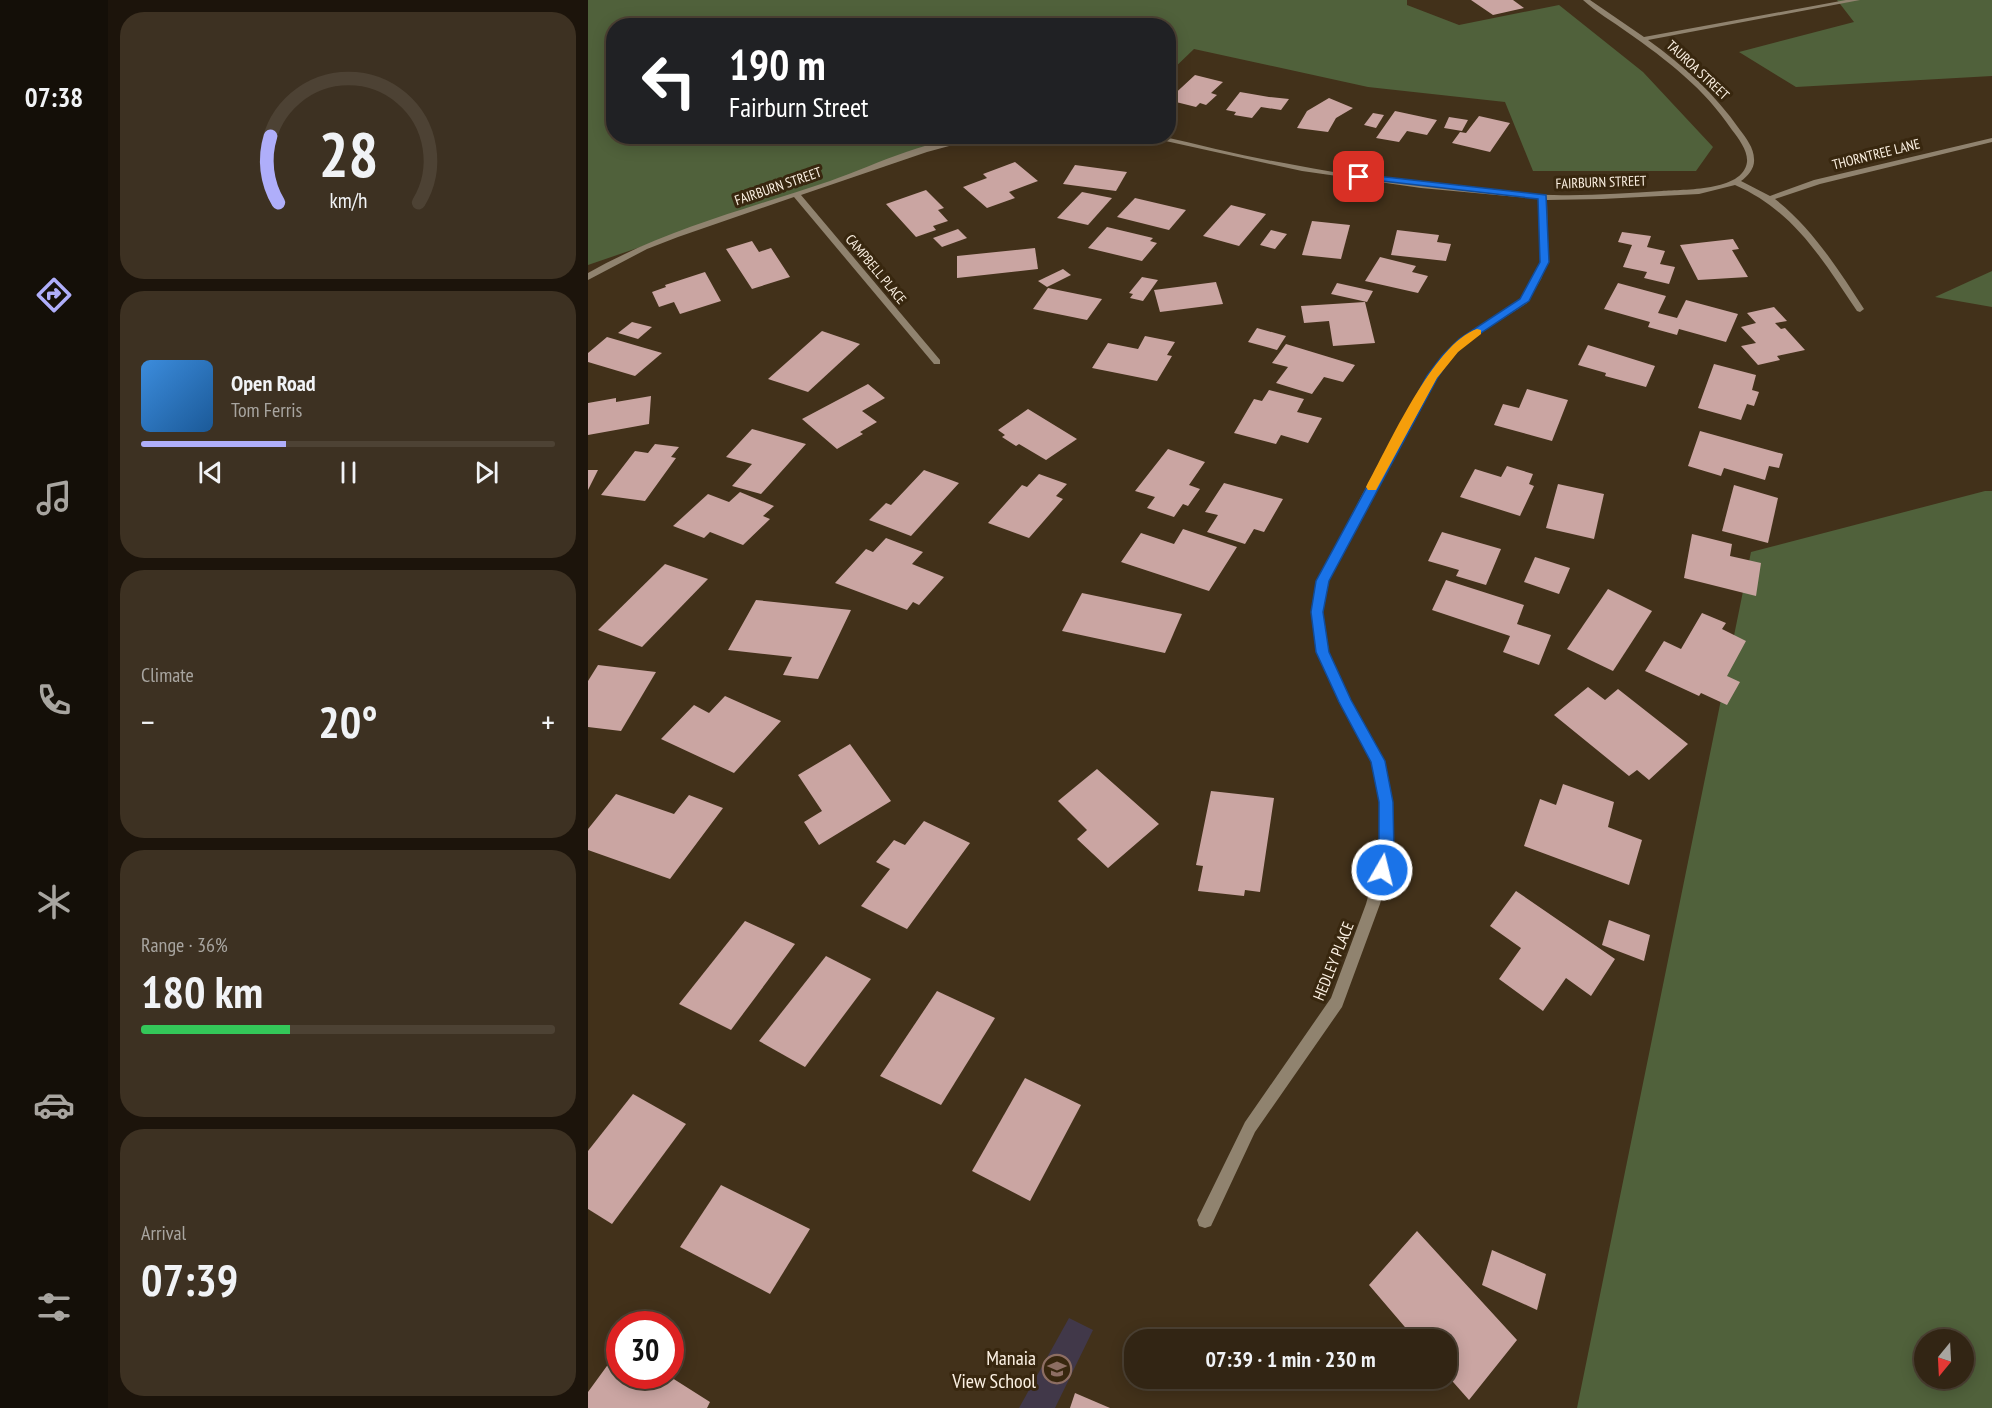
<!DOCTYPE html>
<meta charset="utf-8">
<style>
:root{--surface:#322514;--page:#3d3122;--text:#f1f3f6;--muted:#a8a5a0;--line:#4d4234;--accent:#afaefa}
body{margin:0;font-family:"PT Sans Narrow",sans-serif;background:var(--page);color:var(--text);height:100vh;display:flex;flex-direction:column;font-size:22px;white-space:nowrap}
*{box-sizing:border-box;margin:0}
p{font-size:20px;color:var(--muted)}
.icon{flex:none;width:33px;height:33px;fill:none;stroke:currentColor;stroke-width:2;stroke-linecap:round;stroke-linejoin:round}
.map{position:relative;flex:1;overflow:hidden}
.details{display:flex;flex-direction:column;gap:12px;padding:12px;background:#1c140b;width:480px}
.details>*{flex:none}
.hud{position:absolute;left:18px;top:18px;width:570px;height:126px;border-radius:24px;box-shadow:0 3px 15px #0003,0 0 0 2px var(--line);background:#202124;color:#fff;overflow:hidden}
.needle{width:39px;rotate:198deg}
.controls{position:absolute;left:1326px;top:1329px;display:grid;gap:12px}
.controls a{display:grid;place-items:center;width:60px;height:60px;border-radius:50%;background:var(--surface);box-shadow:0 3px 15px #0003,0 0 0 2px var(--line);font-size:30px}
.speed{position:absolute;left:18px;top:1311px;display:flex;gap:12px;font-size:30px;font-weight:700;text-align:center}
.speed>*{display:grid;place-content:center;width:78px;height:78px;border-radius:50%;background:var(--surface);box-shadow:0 3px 15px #0003,0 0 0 2px var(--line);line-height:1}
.speed .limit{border:9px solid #d22;background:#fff;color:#111}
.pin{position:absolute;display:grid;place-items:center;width:51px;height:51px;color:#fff;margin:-26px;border-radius:12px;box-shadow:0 3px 9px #0006}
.me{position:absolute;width:66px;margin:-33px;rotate:8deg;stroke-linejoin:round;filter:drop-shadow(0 0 4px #0008)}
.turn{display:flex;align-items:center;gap:21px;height:126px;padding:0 24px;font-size:27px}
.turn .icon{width:78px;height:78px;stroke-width:2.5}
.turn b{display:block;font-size:42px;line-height:51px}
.big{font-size:45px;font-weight:700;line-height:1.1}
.details .tile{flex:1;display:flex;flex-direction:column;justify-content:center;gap:9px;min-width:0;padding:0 21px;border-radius:24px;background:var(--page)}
.details .dial{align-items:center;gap:0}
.dial svg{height:156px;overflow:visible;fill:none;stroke:var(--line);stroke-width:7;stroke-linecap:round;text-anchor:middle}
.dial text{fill:var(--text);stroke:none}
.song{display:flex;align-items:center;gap:18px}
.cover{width:72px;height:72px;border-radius:9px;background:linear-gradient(135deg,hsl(210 70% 55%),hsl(210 70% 35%))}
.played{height:6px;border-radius:3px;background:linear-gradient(90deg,var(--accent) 35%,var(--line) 35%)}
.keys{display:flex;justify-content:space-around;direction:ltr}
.heat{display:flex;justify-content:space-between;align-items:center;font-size:33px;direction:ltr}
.charge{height:9px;border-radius:4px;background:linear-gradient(90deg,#34c759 36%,var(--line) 0)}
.trip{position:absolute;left:536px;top:1329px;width:333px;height:60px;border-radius:24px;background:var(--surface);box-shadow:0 3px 15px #0003,0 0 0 2px var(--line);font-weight:700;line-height:60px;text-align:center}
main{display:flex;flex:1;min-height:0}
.menu{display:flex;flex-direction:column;width:108px;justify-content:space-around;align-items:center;background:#140f08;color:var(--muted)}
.menu .icon{width:42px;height:42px}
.menu .selected{color:var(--accent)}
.menu b{font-size:27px;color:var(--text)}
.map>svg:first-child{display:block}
.education{fill:#413849}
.green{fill:#50613b;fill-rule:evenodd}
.building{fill:#caa5a2}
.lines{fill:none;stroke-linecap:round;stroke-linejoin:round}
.street{fill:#90836f;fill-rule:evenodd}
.route{fill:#1a73e8;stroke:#114b97;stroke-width:1.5}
.slow{fill:#f59e0b}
.labels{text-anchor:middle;stroke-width:6;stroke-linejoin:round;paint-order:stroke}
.far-street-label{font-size:14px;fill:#fcf1e3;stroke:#38270f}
.street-label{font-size:16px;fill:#fcf1e3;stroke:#38270f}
.near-poi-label{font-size:20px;fill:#fcf1e3;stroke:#38270f;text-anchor:end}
</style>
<main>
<nav class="menu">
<b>07:38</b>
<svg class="icon selected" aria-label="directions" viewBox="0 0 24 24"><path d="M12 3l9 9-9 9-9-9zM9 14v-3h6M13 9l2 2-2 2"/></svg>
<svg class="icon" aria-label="music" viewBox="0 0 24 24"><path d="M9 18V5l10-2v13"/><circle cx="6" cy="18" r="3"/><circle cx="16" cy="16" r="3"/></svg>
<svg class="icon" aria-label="phone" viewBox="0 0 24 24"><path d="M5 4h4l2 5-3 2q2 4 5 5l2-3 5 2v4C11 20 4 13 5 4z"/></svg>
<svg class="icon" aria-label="climate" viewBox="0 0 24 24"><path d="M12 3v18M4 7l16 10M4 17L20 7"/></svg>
<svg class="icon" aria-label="car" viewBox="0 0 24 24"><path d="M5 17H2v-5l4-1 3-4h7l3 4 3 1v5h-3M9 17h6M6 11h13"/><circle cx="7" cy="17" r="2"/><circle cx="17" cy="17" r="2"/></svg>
<svg class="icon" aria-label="filters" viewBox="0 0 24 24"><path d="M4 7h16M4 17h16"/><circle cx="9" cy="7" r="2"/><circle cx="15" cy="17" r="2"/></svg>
</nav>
<section class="details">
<div class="tile dial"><svg viewBox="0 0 100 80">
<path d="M14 69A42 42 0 1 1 86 69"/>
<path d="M14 69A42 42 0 0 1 10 35" stroke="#afaefa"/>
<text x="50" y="56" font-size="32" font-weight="700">28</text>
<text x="50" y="72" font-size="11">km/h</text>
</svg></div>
<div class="tile">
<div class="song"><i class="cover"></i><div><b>Open Road</b><p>Tom Ferris</p></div></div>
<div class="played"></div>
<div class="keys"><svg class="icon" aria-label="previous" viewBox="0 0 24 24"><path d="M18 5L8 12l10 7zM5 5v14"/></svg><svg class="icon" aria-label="pause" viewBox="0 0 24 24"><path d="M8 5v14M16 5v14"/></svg><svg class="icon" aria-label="next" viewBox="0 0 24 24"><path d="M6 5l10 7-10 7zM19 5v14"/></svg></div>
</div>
<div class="tile"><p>Climate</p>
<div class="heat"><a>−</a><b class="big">20°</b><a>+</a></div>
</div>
<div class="tile"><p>Range · 36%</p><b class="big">180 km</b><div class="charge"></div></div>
<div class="tile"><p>Arrival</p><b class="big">07:39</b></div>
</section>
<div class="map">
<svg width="1404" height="1408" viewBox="0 0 1404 1408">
<rect width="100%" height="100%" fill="#42311a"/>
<!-- education -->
<path class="education" d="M481,1318L505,1330L467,1408H431Z"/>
<!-- green -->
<g class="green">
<path d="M0,0H819V5L871,25L971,5L1055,72L1125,147L1108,171H945L917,102L780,87L606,49L581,73L580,26H26V136L373,137L0,265Z"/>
<path d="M1249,0H1404V76L1208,87L1151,52L1266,22Z"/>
<path d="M1404,271V307L1347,297Z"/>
<path d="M1397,491H1404V1408H989L1163,552ZM1336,1340H1376V1378H1336Z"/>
</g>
<!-- building -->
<g class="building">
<path d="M883,0H925L936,8L905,15Z"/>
<path d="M607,75L635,82L623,93L629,95L618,105L612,103L608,107L580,100Z"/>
<path d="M652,92L681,97L701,99L693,110L673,107L664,118L646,115L648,112L638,110Z"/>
<path d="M741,98L765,108L748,118L740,132L709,128L719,111Z"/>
<path d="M807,111L849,120L839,135L819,131L811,142L788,138Z"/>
<path d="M785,113L796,115L788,128L776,125Z"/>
<path d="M891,116L922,123L902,152L864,143L872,132L878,133Z"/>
<path d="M861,117L880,120L874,131L856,128Z"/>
<path d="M427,162L450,181L421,192L427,198L399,208L375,187L399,178L395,174Z"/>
<path d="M487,165L539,172L528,191L475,184Z"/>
<path d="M338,190L356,208L350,210L360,221L345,226L348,230L328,237L298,204Z"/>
<path d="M494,192L524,198L500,225L469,218Z"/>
<path d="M547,198L598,210L581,230L529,217Z"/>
<path d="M643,205L678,214L651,246L615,236Z"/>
<path d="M724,221L762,225L753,259L714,255Z"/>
<path d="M519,227L565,238L562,241L569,243L554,261L500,248Z"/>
<path d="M370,229L379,238L354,247L345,238Z"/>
<path d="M683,230L699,234L687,249L672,245Z"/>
<path d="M809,230L851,235L849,242L863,244L858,261L803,255Z"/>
<path d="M1034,232L1063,236L1059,247L1077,251L1072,264L1087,267L1081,284L1056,278L1059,272L1035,267L1044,245L1030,242Z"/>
<path d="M1145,239L1151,249L1144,250L1160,277L1110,280L1092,245Z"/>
<path d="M164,241L171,252L183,248L202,277L164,289L138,249Z"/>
<path d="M447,248L450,269L369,278V256Z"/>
<path d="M792,257L828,266L824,272L840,276L830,293L777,281Z"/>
<path d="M475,269L483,275L459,287L450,281Z"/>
<path d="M117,272L133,301L92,314L86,302L71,307L64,292L78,287L77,285Z"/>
<path d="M554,277L570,280L555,301L542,298L545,294L541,293Z"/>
<path d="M628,282L635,304L572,312L566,290Z"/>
<path d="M749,283L785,291L779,302L743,294Z"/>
<path d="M1030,283L1078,296L1070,313L1089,318L1098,300L1150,314L1138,342L1091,329L1089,335L1060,327L1062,322L1016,309Z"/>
<path d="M460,288L514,299L499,320L445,309Z"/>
<path d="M777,302L787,343L745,346L741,321L716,323L713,306Z"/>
<path d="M1186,307L1199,321L1187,323L1193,329L1197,328L1217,350L1189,356L1192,360L1170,365L1153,346L1168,343L1153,327L1168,323L1159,313Z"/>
<path d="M44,322L64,327L50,339L30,333Z"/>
<path d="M669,328L698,336L689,350L660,342Z"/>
<path d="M234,331L272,344L220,392L180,379Z"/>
<path d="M557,336L587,342L579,355L584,356L569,381L504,368L520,343L550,349Z"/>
<path d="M19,337L74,353L47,376L0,362V353Z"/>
<path d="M698,344L767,365L755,382L736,377L724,394L688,383L700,367L684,363Z"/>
<path d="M1000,345L1067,366L1058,387L1017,376L1018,373L990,365Z"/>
<path d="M1126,364L1168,375L1164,390L1171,392L1166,406L1159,404L1153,420L1110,408Z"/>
<path d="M280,384L297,398L274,411L289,422L272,432L275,434L249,449L214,419Z"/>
<path d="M939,389L980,400L964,441L906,425L915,404L931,408Z"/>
<path d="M681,390L716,399L709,412L734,418L720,443L693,435L688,444L646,433L666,399L674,401Z"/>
<path d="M63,396L61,424L0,435V403L28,398V402Z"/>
<path d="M440,409L489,439L458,460L431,444L428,446L414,437L417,435L410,430Z"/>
<path d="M164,429L218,444L173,494L144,486L164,464L138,457Z"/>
<path d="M1112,431L1195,454L1191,468L1181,466L1177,480L1136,468L1133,476L1100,466Z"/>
<path d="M67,444L91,447L83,457L88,458L57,501L13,495L47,451L60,453Z"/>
<path d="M580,449L617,462L601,485L612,489L600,506L595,504L586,517L559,508L567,497L547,491Z"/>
<path d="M919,466L945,474L941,484L946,486L932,516L872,497L887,469L913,477Z"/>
<path d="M0,470H10L0,490Z"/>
<path d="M336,470L371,483L323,536L281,520L298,503L303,505Z"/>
<path d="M451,474L479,484L468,496L475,499L441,538L400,523L434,485L439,487Z"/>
<path d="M636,483L695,499L676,532L666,529L657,544L619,532L630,515L617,512Z"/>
<path d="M970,484L1016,494L1006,539L958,528Z"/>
<path d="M1146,485L1190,498L1180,543L1134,531Z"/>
<path d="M152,492L186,506L175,516L182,519L155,545L122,532L116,538L85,526L120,494L141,502Z"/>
<path d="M595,529L649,547L621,591L533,562L553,533L586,544Z"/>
<path d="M854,532L913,549L898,585L868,576L871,570L840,561Z"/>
<path d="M1104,534L1144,544L1142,556L1173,563L1168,596L1096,578Z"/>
<path d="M298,538L335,552L324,564L356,577L331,605L325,602L319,610L247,583L278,549L285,552Z"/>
<path d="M947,557L982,568L971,594L936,582Z"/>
<path d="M77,564L120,579L54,647L10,630Z"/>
<path d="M858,580L936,605L929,624L963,635L951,665L915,652L922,636L844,610Z"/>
<path d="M1020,589L1064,611L1025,671L979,649Z"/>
<path d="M494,593L594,614L577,653L474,631Z"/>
<path d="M168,600L263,610L230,679L195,675L204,657L140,650Z"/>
<path d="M1114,613L1138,623L1134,629L1158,641L1139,676L1152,682L1139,705L1113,693L1111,696L1057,671L1076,641L1093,649Z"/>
<path d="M10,665L68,672L33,731L0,727V681Z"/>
<path d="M1000,687L1017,700L1030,689L1100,744L1061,780L1049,770L1041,776L966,715Z"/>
<path d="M137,696L193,721L146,773L73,739L106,705L121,713Z"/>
<path d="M262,744L303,801L231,845L216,822L234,811L210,775Z"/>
<path d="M509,769L571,824L520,868L489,839L499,830L470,801Z"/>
<path d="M975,784L1026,802L1020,827L1054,840L1041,885L936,846L952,799L968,805Z"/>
<path d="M623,791L686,798L672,892L657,890L656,896L610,891L615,866L608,865Z"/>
<path d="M28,794L86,814L101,795L135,808L82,879L0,850V829Z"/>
<path d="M336,821L382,843L319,929L273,906L302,869L288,862L306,840L317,845Z"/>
<path d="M928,891L1027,959L1003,996L978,978L955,1011L911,979L933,948L902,926Z"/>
<path d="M1021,920L1062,935L1056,961L1014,945Z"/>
<path d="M157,921L207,944L143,1030L91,1004Z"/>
<path d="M238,956L283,979L217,1067L171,1041Z"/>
<path d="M349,991L407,1018L353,1105L292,1076Z"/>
<path d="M437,1078L493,1105L442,1201L384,1171Z"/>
<path d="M45,1094L98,1124L24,1224L0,1209V1151Z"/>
<path d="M133,1185L222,1229L182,1294L92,1247Z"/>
<path d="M829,1231L929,1340L881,1400L858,1374V1340H828L781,1285Z"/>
<path d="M904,1250L958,1274L949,1310L894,1285Z"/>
<path d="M32,1348V1376H81L122,1402L119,1408H0V1392Z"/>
<path d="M487,1393L522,1408H482Z"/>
</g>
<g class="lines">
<!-- street -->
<g class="street">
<path d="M995,0H1002L1056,37L1258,0H1272L1060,40C1096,66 1127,94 1152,130C1158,138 1166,148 1166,159C1167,168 1160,176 1153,181L1182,196L1226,180L1404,138V142L1232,184L1187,199C1225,229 1250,269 1276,309L1272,312L1269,311C1234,259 1206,211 1147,185L1111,194L1014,199L959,200L960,262L953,279L939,303L877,343L849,377L785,493L741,581L735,612L741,652L762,700L796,761L804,802L806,853L792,904L754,1007L667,1132L623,1226L617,1228L611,1226L609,1220L657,1122L743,998L778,904L792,853V802L784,762L751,702L729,652L723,612L729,581L775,493L842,374L871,339L933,299L945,279L952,262L951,199L833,188L714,171L555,136H572C613,145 654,156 696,163C783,180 877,193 966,195C1002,196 1038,193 1074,191C1095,189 1155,192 1159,162C1160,151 1151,139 1144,130C1117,89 1079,60 1039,32C1024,21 1008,12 995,0Z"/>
<path d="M398,136L339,152L213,195L352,360V364H346L206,197L90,237L59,249L0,280V273C76,230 159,209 242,181C292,163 345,136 398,136Z"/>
</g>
</g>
<!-- route -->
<path class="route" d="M771,174L958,195L961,262L941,301L878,343L861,360L850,377L741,581L735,612L741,652L763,700L797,761L805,802L806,854L800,875L794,877L789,875L787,870L791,854V802L783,762L751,702L728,652L723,612L728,581L839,376L854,356L871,339L932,299L952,262L950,199L768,178V175Z"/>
<!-- slow -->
<path class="slow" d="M889,329L893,330V334L870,352L849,378L788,490H780L778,487C800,447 846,343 889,329Z"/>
<!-- icons -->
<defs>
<g id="school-ring" transform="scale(1.5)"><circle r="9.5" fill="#38270f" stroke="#8d6e63" stroke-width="1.5"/><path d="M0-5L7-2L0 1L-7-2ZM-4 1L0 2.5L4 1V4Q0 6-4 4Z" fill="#8d6e63"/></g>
</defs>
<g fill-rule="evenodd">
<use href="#school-ring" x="469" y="1369"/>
</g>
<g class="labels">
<!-- far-street labels -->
<g class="far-street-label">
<text transform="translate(1110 70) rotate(43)" y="5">TAUROA STREET</text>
<text transform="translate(1288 154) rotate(-14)" y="5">THORNTREE LANE</text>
<text transform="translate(1013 182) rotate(-2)" y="5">FAIRBURN STREET</text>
<text transform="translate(190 186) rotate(-19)" y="5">FAIRBURN STREET</text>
<text transform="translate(288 269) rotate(50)" y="5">CAMPBELL PLACE</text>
</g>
<!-- street labels -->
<g class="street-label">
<text transform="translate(745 961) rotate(-68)" y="6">HEDLEY PLACE</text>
</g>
<!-- near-poi labels -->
<g class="near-poi-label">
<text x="448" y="1365">Manaia<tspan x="448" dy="23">View School</tspan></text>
</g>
</g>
</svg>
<div class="controls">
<a><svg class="needle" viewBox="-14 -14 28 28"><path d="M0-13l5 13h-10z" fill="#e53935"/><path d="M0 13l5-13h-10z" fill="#a8a5a0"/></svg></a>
</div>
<div class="speed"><div class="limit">30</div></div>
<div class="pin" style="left:771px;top:177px;background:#d93025"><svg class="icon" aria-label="arrive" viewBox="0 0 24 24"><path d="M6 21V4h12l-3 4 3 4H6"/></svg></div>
<svg class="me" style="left:794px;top:870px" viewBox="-20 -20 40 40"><circle r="17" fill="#1a73e8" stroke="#fff" stroke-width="3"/><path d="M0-11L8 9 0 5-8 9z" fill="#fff"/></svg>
<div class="trip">07:39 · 1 min · 230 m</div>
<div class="hud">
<div class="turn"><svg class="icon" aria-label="left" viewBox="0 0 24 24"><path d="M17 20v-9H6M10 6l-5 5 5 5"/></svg><div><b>190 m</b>Fairburn Street</div></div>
</div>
</div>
</main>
